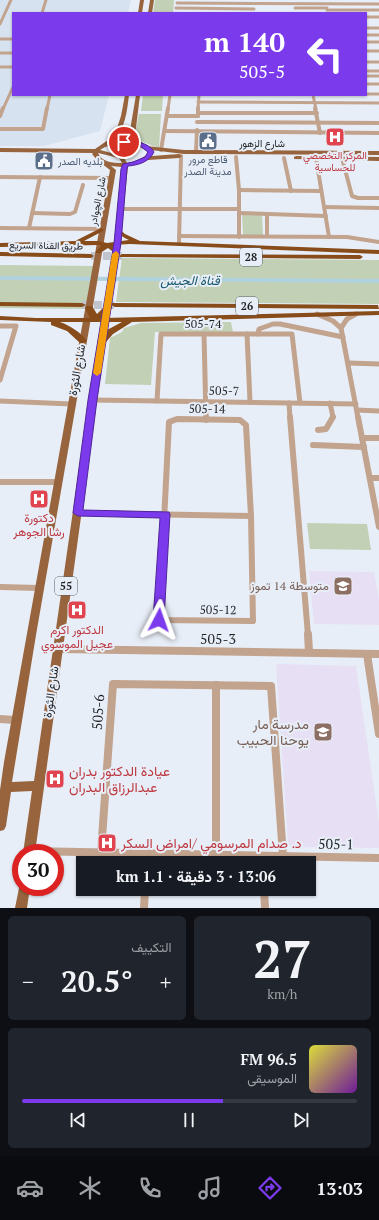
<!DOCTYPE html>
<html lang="ar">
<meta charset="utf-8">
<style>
:root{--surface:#171b24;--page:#20242c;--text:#f1f3f6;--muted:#9ea1a6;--line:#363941;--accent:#7c3aed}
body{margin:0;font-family:"PT Serif",Vazirmatn,serif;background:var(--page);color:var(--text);direction:rtl;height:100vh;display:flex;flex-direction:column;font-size:15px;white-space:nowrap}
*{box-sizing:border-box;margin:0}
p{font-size:13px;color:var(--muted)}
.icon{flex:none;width:22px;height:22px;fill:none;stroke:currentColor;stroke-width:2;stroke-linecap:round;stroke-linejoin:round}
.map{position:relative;height:908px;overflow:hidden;direction:ltr}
.drawer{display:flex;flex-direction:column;gap:8px;padding:8px;background:#0d0f14;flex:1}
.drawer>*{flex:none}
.banner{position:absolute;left:12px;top:12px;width:355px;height:84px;border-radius:0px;box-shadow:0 1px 3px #0004;direction:rtl;background:#7c3aed;color:#fff;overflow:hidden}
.speed{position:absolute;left:12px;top:844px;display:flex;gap:8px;font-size:20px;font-weight:700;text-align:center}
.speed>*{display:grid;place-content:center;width:52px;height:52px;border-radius:50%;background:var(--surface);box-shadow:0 1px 3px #0004;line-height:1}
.speed .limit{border:6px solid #d22;background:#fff;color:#111}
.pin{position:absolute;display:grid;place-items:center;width:34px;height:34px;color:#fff;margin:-17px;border:2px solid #fff;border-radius:50%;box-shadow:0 1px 4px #0007}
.me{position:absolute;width:44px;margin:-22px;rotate:4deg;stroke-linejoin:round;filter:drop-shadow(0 0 3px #0008)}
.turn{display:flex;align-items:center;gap:14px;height:84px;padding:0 16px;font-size:18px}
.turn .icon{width:52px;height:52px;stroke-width:2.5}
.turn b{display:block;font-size:28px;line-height:34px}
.big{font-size:30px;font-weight:700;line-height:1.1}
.drawer .card{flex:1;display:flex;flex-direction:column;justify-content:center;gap:6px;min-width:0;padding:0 14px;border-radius:6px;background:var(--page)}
.drawer .dial{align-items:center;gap:0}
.dial b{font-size:52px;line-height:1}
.song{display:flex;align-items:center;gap:12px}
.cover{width:48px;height:48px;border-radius:6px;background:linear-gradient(135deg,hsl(60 70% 55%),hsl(280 70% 35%))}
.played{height:4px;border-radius:2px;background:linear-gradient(90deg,var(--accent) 60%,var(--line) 60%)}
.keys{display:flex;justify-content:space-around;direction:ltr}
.heat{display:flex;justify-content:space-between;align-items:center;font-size:22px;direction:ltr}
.drawer .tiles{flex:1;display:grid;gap:8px;grid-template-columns:1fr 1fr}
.card:last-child{grid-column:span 2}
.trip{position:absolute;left:76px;top:856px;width:240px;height:40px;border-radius:0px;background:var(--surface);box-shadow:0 1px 3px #0004;font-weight:700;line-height:40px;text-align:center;direction:rtl}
.tab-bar{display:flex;height:64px;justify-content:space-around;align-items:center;background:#090b0e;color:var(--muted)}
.tab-bar .icon{width:28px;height:28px}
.tab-bar .current{color:var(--accent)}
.tab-bar b{font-size:18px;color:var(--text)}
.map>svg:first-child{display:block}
.built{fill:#d6e2f0}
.education{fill:#e7e0f5}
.green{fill:#c2d0b5}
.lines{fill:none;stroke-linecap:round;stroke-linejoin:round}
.canal{fill:#b0d2df;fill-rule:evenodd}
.highway-tunnel{stroke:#c0c5cd;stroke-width:8;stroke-dasharray:8 4;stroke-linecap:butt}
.minor-far4{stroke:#c1a38e;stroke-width:3}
.minor-far3{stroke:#c1a38e;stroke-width:4}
.minor-far2{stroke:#c1a38e;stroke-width:5}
.minor-far1{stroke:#c1a38e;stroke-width:6}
.minor{stroke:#c1a38e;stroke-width:8}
.major{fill:#97643d;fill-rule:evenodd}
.highway{fill:#874c1a;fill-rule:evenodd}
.route{fill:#7c3aed;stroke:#51269a}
.slow{fill:#f59e0b}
.labels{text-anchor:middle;stroke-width:4;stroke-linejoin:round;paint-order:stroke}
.far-street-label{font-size:10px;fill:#1e2124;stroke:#e8eef7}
.far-health-label{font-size:10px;fill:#be3a42;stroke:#e8eef7}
.far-service-label{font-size:10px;fill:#4e5e75;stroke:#e8eef7}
.shield{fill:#e8eef7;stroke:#5b5e63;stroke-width:1}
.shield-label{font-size:11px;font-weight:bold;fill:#1e2124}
.street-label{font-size:12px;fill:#1e2124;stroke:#e8eef7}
.health-label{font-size:12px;fill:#be3a42;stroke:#e8eef7}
.education-label{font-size:12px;fill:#785e54;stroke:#e8eef7;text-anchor:end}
.water-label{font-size:13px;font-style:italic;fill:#16586b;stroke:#e8eef7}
.near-street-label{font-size:14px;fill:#1e2124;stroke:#e8eef7}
.near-education-label{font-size:14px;fill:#785e54;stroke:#e8eef7;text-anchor:end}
.near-health-label{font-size:14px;fill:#be3a42;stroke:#e8eef7;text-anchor:start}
</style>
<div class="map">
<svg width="379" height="908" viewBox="0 0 379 908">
<rect width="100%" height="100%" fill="#e8eef7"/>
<!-- built -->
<path class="built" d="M0,0H131L128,13H13V95H109L100,131L44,146H0Z"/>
<!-- education -->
<g class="education">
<path d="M309,571L374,572L379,600V625L314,624Z"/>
<path d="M277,664L356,666L379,823V848L291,847L288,843L276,665Z"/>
</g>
<!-- green -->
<g class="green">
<path d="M155,0H174L173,13H153Z"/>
<path d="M143,95H163L162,111H141Z"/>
<path d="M139,114H161L159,148C151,145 138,142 135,134Z"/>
<path d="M242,214H262L263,235H243Z"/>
<path d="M122,258L379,260V304L116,302Z"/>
<path d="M0,265L93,266L86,309L0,308Z"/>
<path d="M231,322L233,332H155L151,385L105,384L110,338L122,332L124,328L141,323Z"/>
<path d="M307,523L367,524L371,550L310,549Z"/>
</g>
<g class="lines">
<!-- canal -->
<path class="canal" d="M0,276L379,279V283L0,280Z"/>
<!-- highway-tunnel -->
<g class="highway-tunnel">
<path d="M91,256H122"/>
<path d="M82,305H115"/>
</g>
<!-- minor-far4 -->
<g class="minor-far4">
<path d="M177,3L379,4"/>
<path d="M176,8L254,9"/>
<path d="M295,8H327"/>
<path d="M327,10H379"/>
<path d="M42,13L46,0"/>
<path d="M366,17H379"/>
<path d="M0,24L11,0"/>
<path d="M366,28H379"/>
<path d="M366,35H379"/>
<path d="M0,39H13"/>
<path d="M366,42H379"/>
<path d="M366,51H379"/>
<path d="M0,53H13"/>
<path d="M366,62H379"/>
<path d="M0,67H13"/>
<path d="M366,71H379"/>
<path d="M366,76H379"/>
<path d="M366,84H379"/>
<path d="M366,94H379"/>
<path d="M313,95L316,109"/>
<path d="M198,102L379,103"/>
<path d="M3,109L13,87"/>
<path d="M47,109L50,95"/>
<path d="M168,109L170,95"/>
<path d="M198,109L199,95"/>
</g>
<!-- minor-far3 -->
<g class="minor-far3">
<path d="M315,108L320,133"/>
<path d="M198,113H317"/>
<path d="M0,116L3,108"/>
<path d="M167,116H198"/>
<path d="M198,116V108"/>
<path d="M197,122L379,123"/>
<path d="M0,129H43L47,108"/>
<path d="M165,131L379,133"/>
<path d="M161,150L168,108"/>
<path d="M196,152L197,130"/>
<path d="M236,157L239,190V237"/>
<path d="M284,158L291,191"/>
<path d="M316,158L329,237"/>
<path d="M342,158L352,196L358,198H379"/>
<path d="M0,177L111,178"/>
<path d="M239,190L321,191"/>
<path d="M324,207L379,208"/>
<path d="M120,209H239"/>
<path d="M32,213L70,214L75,212L83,185"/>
<path d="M239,213L326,216"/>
<path d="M267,214V234"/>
<path d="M0,228L101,229"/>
<path d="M29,228L40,177"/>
<path d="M179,236L347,237L379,242"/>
<path d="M179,243L181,156"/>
</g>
<!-- minor-far2 -->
<g class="minor-far2">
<path d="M317,314L333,321L341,328L358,418"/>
<path d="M0,326H16L0,380"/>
<path d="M341,328L347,319L356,314"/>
<path d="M204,334L206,418"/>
<path d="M247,334L250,402"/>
<path d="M258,334L259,329L273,324H280L343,337"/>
<path d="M348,363L379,364"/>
<path d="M93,400L356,404"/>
<path d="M0,401L71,404"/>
<path d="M157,401L161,334H292L300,403"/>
<path d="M289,403L290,418"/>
<path d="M330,403L333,417L332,418"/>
<path d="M357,410L379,411"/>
</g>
<!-- minor-far1 -->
<g class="minor-far1">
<path d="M206,417V420"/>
<path d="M290,417L308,635"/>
<path d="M358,417L379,527"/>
<path d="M177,419L240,420L246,425L251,516L253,621L159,620L169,422Z"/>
<path d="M318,430L326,429L333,417"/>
<path d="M362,438H379"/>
<path d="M313,445L364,447"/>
<path d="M370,478H379"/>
<path d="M0,482H58"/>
<path d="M78,513L251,516"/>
<path d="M0,587L39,588"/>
</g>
<!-- minor -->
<g class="minor">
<path d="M308,634L309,652"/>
<path d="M57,649L379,654"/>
<path d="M367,654L379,734"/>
<path d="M216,685V854"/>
<path d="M0,719L15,720"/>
<path d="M29,851L379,858"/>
<path d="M101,852L113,684L271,686L283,856"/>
<path d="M146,863L147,853"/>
<path d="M264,889L265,908"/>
<path d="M144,908L145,889"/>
</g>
<!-- major -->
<g class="major">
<path d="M140,0H144L142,13H138Z"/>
<path d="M150,0H154L152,13H148Z"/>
<path d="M125,95H129C127,112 125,129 113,142L124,140L134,142L129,136L136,95H140L135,136L146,146L184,150L379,151V155L184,154L151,150L152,156L179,154L182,156L179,158L148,160L140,163L128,166L120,243L97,400L35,853H23L32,791L11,792L6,826L4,830L0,831V790L4,762L110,170L97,160L92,154L93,153L0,152V148L95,149L111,138L117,128L121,116ZM116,144C127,143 137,144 147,151V155L136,161L127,163L123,156L100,150L105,147ZM98,153L119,158L122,163C113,163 101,162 98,153ZM111,166L122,167L114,243L89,400L34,781L12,782L36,635L91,318L116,170Z"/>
<path d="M296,156L379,157V161L294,159V157Z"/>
<path d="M20,883H21V887H30L27,908H15Z"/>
</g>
<!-- highway -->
<g class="highway">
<path d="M101,228L104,230L103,231L84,241H99L107,243L129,240C123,237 119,235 115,230L118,228L125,234L140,241L379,250V254L130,244L113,245L119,252L116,254L108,248L100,253H96V251L101,246L99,245L0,247V243L76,241L77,240Z"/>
<path d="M0,252L91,254L94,256L91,258L0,256Z"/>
<path d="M122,254L360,255L363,257L360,259L120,257L119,256Z"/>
<path d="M0,302L82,303L86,305L82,307L0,306Z"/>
<path d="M112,303L378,305L379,309L115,307L111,305Z"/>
<path d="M86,306H92L97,314L105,306H111L112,308L104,318L379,311V315L132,322L113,334L106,342H103L99,340L107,330L122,322H60C71,326 80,332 87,341L83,343H80L67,331L51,325V322L0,320V316L36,318H90L85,308Z"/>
</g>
</g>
<!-- route -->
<path class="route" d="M122,141C132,140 149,142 154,152C149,162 139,165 128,166L127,169L121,243L97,400L83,510L169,512L170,514L164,620L163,623H155L153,620L160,518L78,516L73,513L88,400L114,243L121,169L123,164L133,162L145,157L148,152L140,146L122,144Z"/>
<!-- slow -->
<path class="slow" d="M116,251L119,254L101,373L97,376L93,373L112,254Z"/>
<!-- icons -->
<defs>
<g id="hospital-square" transform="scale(1)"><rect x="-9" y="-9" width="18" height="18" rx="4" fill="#e0444e" stroke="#e8eef7"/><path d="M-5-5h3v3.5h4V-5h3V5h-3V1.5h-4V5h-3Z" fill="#fff"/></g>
<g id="civic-square" transform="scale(1)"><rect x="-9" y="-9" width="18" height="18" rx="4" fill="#5c6f8a" stroke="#e8eef7"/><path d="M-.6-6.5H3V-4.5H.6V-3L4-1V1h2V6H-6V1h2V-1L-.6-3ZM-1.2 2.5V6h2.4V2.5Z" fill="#fff"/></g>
<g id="school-square" transform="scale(1)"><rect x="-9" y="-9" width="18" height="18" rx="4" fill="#8d6e63" stroke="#e8eef7"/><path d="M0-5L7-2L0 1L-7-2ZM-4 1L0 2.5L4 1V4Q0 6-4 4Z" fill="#fff"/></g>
</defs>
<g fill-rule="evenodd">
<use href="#hospital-square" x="335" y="137"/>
<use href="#civic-square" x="208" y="141"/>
<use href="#civic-square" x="44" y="161"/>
<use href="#hospital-square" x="39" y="499"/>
<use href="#school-square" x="343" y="586"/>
<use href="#hospital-square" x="77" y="610"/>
<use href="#school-square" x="323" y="732"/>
<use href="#hospital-square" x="55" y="779"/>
<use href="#hospital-square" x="107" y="843"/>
</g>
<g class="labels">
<!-- far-street labels -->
<g class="far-street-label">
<text x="262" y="147">شارع الزهور</text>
<text transform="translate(97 201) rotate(-79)" y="4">شارع الچوادر</text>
<text transform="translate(46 245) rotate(1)" y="4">طريق القناة السريع</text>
</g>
<!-- far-health labels -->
<g class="far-health-label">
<text x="335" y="159">المركز التخصصي<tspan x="335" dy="12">للحساسية</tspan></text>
</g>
<!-- far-service labels -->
<g class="far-service-label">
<text x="208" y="163">قاطع مرور<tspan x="208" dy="12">مدينة الصدر</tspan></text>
<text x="58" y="165" text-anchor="start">بلديه الصدر</text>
</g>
<!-- shield labels -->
<g class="shield">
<rect x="240" y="248" width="22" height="18" rx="3"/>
<rect x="236" y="297" width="22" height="18" rx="3"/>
<rect x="55" y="577" width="22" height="18" rx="3"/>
</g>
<g class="shield-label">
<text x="251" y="261">28</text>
<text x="247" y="310">26</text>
<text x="66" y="590">55</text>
</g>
<!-- street labels -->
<g class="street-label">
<text x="203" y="328">505-74</text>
<text transform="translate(77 370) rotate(-80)" y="4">شارع الثورة</text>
<text transform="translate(224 391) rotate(1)" y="4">505-7</text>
<text transform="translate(207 409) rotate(1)" y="4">505-14</text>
<text transform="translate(218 610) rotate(1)" y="4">505-12</text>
<text transform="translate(51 692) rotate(-82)" y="4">شارع الثورة</text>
</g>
<!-- health labels -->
<g class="health-label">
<text x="39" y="522">دكتورة<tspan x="39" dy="14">رشا الجوهر</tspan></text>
<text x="77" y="634">الدكتور اكرم<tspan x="77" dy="14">عجيل الموسوي</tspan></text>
</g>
<!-- education labels -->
<g class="education-label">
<text x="329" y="590">متوسطة 14 تموز</text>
</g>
<!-- water labels -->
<g class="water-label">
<text x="190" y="285">قناة الجيش</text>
</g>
<!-- near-street labels -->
<g class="near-street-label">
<text x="218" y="644">505-3</text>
<text transform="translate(98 712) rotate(-86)" y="5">505-6</text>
<text transform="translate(336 844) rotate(1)" y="5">505-1</text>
</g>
<!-- near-education labels -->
<g class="near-education-label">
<text x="309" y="729">مدرسة مار<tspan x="309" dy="16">يوحنا الحبيب</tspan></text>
</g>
<!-- near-health labels -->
<g class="near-health-label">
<text x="69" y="776">عيادة الدكتور بدران<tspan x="69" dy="16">عبدالرزاق البدران</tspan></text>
<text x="121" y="848">د. صدام المرسومي /امراض السكر</text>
</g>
</g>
</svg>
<div class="speed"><div class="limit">30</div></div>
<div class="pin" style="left:124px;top:142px;background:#d93025"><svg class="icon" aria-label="arrive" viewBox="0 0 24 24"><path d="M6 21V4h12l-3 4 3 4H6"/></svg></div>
<svg class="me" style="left:159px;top:620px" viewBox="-20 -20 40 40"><path d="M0-17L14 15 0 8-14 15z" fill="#7c3aed" stroke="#fff" stroke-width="4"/></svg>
<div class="trip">13:06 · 3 دقيقة · 1.1 km</div>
<div class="banner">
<div class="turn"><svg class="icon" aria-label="left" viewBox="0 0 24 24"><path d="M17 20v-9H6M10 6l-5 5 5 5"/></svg><div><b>140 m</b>505-5</div></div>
</div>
</div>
<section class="drawer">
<div class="tiles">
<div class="card dial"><b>27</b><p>km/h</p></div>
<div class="card"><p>التكييف</p>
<div class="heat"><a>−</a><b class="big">20.5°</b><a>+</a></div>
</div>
<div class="card">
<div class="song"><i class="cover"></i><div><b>96.5 FM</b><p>الموسيقى</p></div></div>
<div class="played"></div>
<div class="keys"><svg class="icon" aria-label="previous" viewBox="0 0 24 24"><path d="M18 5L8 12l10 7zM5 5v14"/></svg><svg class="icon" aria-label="pause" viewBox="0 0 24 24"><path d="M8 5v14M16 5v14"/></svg><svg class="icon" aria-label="next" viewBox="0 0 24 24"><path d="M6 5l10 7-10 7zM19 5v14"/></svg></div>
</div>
</div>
</section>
<nav class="tab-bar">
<b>13:03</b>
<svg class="icon current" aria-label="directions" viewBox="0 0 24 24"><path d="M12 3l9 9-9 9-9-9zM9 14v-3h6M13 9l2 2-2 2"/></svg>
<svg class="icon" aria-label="music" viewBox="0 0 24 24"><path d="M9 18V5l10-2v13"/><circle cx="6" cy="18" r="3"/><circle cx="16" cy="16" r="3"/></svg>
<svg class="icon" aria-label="phone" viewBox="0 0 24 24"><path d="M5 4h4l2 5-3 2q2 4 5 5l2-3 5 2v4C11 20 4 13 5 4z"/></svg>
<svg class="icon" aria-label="climate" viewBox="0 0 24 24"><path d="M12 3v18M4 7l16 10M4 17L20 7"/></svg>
<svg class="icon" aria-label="car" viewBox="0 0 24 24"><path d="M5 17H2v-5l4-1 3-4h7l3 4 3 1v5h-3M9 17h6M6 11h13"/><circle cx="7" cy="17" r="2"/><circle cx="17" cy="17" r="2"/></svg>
</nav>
